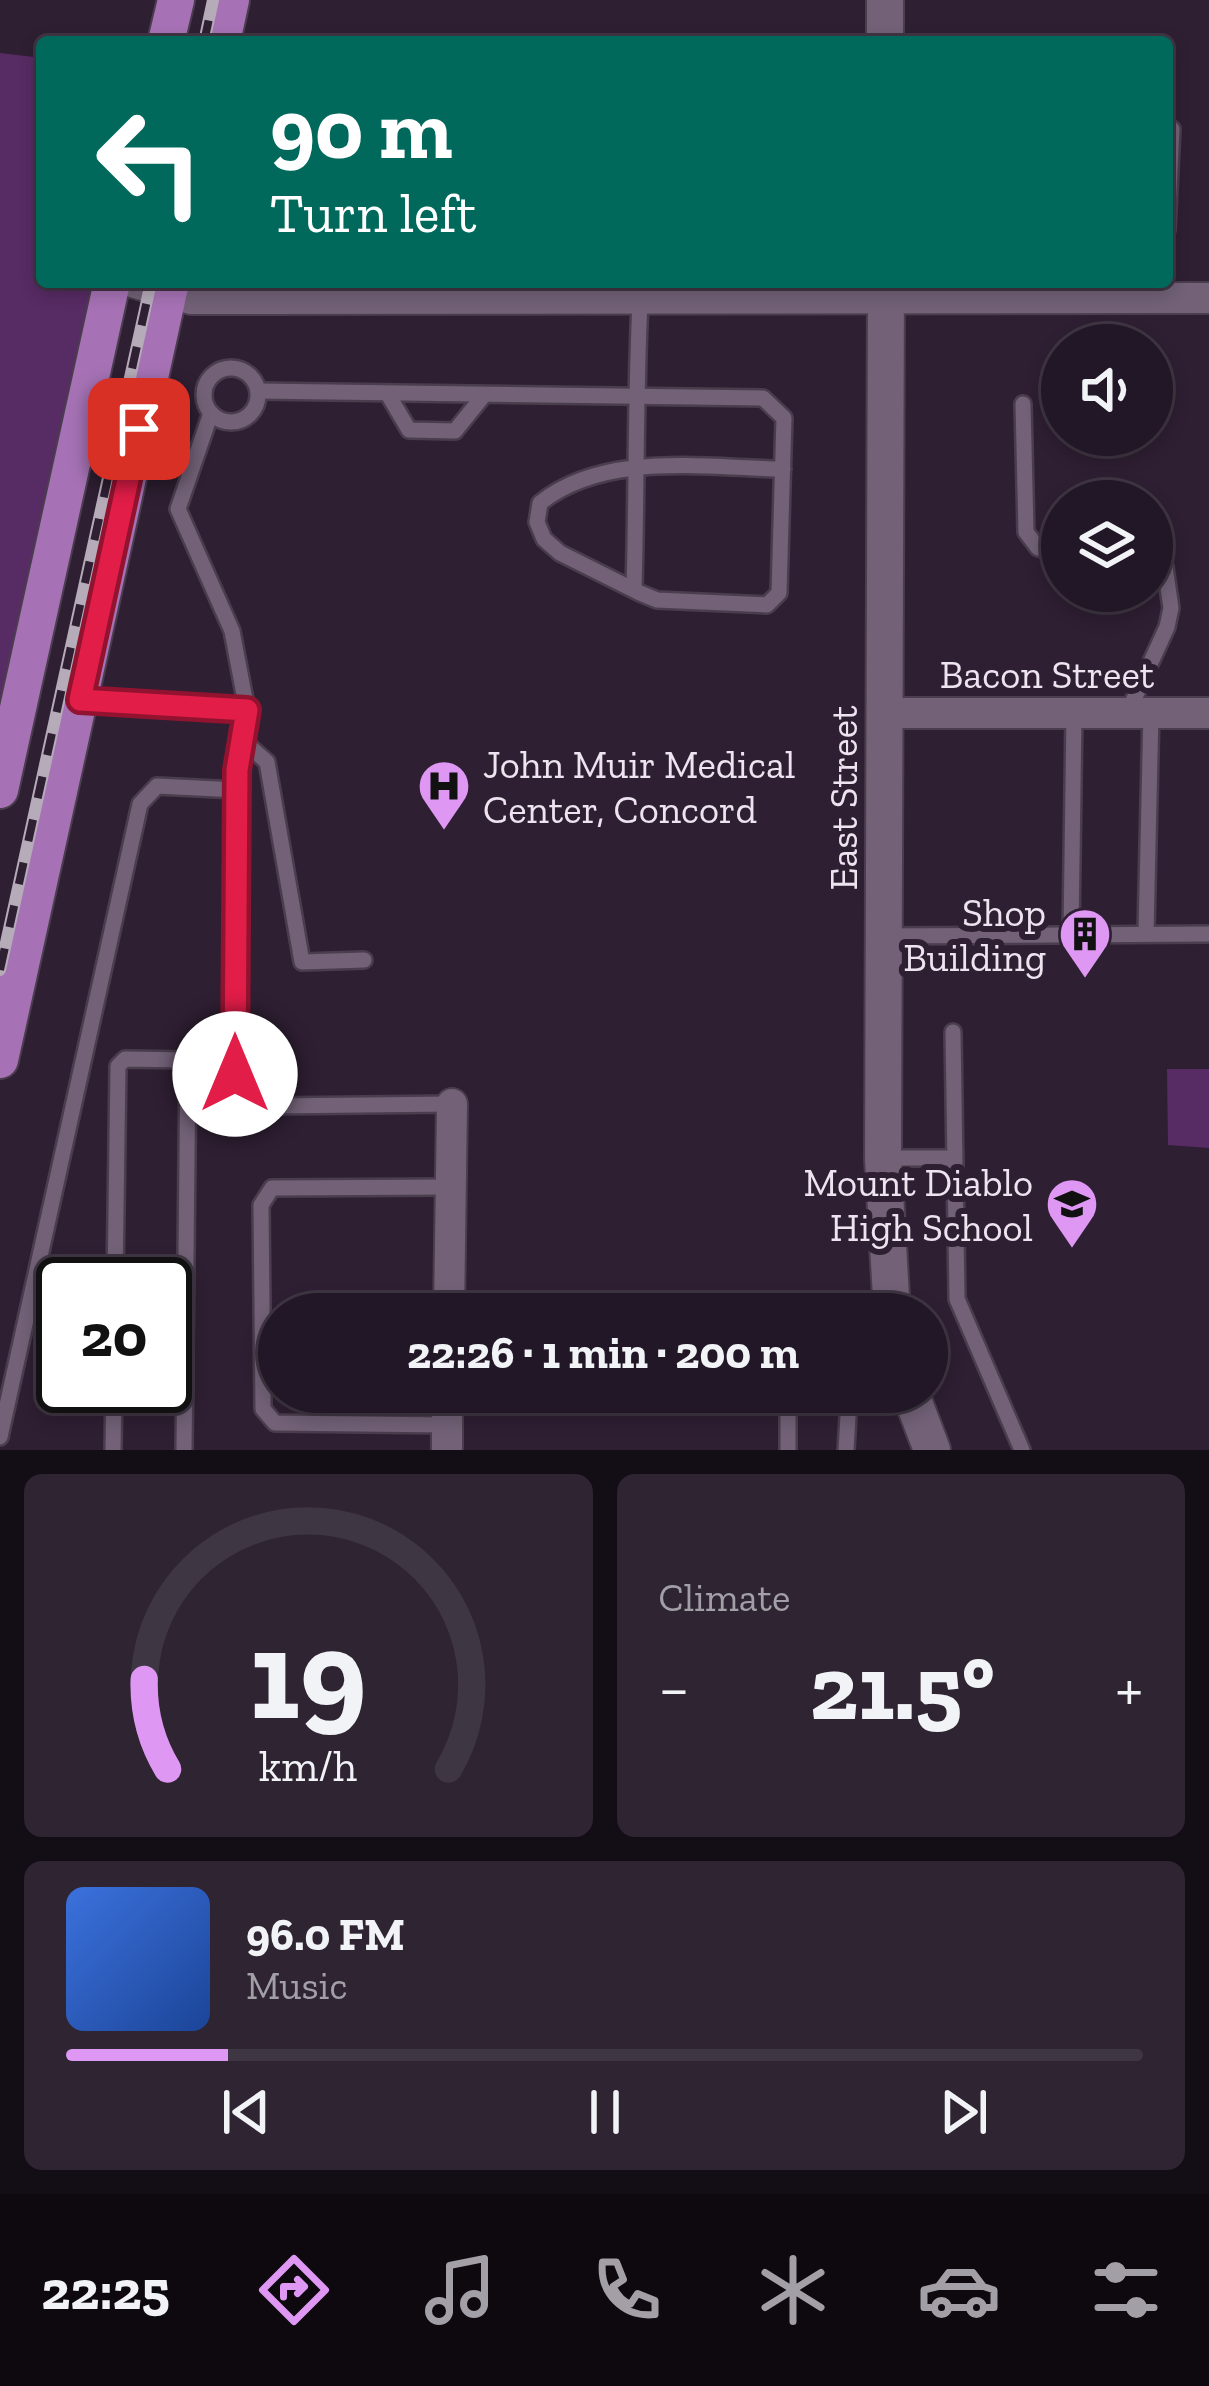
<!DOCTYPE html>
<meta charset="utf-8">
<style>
:root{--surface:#221726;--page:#2e2432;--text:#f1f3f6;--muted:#a29fa7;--line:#3f3643;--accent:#de98f3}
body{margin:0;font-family:"Zilla Slab",serif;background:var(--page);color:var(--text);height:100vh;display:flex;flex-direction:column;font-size:45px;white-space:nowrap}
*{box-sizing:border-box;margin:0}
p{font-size:39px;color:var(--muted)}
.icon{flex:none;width:66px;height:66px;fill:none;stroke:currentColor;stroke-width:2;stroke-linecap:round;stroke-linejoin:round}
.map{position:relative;height:1450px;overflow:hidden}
.side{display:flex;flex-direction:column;gap:24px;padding:24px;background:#130d15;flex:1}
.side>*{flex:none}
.guide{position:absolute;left:36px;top:36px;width:1137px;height:252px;border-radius:12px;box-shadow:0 6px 18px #0003,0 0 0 3px var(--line);background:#00695c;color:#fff;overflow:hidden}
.tools{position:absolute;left:1041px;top:324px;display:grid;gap:24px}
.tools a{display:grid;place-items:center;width:132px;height:132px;border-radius:50%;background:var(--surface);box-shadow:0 6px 18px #0003,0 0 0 3px var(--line);font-size:60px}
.speed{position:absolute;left:36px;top:1257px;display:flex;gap:24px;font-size:60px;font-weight:700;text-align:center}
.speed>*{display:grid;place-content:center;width:156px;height:156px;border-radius:50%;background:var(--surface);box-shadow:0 6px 18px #0003,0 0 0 3px var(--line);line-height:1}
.speed .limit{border:6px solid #111;border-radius:18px;background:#fff;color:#111}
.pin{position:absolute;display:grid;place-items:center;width:102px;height:102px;color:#fff;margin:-51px;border-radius:24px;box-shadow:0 6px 18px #0006}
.me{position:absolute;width:132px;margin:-66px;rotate:0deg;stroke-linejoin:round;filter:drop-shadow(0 0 9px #0008)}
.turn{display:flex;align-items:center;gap:42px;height:252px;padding:0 36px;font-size:54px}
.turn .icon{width:156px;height:156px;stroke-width:2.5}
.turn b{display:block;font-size:84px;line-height:102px}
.big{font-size:90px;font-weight:700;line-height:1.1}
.side .card{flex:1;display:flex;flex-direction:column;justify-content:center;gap:18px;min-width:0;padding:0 42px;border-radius:18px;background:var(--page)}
.side .dial{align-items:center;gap:0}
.dial svg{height:312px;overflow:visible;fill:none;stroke:var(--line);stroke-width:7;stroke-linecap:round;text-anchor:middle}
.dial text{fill:var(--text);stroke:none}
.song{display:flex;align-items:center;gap:36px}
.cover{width:144px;height:144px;border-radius:18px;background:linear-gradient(135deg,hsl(220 70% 55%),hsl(220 70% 35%))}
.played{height:12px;border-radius:6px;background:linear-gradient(90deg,var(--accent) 15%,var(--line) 15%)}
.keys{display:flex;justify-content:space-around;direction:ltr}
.heat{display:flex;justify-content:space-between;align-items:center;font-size:66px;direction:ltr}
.side .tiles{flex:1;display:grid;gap:24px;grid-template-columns:1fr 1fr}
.card:last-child{grid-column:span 2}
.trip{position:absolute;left:258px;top:1293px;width:690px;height:120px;border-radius:60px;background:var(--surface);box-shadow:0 6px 18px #0003,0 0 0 3px var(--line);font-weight:700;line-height:120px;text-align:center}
.tabs{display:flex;height:192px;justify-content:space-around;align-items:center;background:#0e090f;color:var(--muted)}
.tabs .icon{width:84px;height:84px}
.tabs .on{color:var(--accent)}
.tabs b{font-size:54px;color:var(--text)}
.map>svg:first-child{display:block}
</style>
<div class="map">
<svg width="1209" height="1450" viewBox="0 0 1209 1450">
<rect width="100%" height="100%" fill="#2e1f32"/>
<g fill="#572b64">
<path d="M0,53L42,58V282H112L0,790Z"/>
<path d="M1167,1069H1209V1148L1168,1145Z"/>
</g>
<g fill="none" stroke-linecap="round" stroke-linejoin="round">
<g stroke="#4a3d4d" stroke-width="20">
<g id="service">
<path d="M1167,230L1172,129"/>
<circle cx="231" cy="395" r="27"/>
<path d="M258,391L763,398L784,418L779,593L767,605L657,600L640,593L560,553L544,539L537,522L540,503C605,451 705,468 783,469"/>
<path d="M389,396L409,430L455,431L484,395"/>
<path d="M1023,404L1026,532L1038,548L1062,553"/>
<path d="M211,413L178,509L232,631L247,710L237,770L235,1074L250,1098L273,1106L452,1104"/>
<path d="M634,589C637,486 635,385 641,282"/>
<path d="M82,700L247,710"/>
<path d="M1128,712L1167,627L1171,608L1165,567L1152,557"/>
<path d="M242,740L267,762L302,962L364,960"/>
<path d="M1071,933L1074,712"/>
<path d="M1146,933L1151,712"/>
<path d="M884,936L1209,934"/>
<path d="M953,1032L957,1299L1022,1450"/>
<path d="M884,1158H953"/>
<path d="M115,1284L118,1066L125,1059L188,1060L184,1450"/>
<path d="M447,1425L275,1423L263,1409L261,1205L272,1188L450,1187"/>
<path d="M0,1437L140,804L157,786L237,790"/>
<path d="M113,1450L114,1386"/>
<path d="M788,1450V1404L802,1396L849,1399"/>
<path d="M846,1450L849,1399L861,1392"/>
</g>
</g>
<g stroke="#4a3d4d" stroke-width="34">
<g id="minor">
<path d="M132,282L191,299L1209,298"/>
<path d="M885,713H1209"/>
<path d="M449,1314L452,1104"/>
<path d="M447,1450V1392"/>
</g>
</g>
<g stroke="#4a3d4d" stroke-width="40">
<g id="tertiary">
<path d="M885,0V42"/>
<path d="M886,282L883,1158L892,1314"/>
<path d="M910,1392L932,1450"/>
</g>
</g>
<g stroke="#4a3d4d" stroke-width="40">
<g id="primary">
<path d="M166,42L176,0"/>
<path d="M222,42L231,0"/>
<path d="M0,790L112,282"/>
<path d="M0,1060L171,282"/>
</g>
</g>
<use href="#service" stroke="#726177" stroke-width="15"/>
<use href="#minor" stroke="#726177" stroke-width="30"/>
<use href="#tertiary" stroke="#726177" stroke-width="36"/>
<use href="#primary" stroke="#a672b5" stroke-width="36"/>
<g stroke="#b6abb9" stroke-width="12">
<g id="rail">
<path d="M204,42L213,0"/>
<path d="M0,970L151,282"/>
</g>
</g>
<use href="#rail" stroke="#2e1f32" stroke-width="8" stroke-dasharray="22" stroke-linecap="butt"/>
</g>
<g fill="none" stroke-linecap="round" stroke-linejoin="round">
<g stroke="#92132f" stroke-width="30">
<path id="route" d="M139,429L80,700L247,710L237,770L235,1074"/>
</g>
<use href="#route" stroke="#e11d48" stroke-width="21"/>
</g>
<defs>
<g id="hospital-pin" transform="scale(2.7)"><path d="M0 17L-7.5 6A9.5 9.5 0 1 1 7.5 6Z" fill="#de98f3" stroke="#2e1f32"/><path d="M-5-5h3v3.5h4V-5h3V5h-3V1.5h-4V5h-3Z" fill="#111"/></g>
<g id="building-pin" transform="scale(2.7)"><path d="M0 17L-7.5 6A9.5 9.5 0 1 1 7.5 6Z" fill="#de98f3" stroke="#2e1f32"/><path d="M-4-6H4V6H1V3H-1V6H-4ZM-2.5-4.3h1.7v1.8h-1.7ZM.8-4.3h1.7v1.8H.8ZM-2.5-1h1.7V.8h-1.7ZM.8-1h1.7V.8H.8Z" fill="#111"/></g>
<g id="school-pin" transform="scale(2.7)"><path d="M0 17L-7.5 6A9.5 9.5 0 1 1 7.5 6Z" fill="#de98f3" stroke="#2e1f32"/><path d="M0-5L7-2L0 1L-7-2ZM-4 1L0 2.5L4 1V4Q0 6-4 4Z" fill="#111"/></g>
</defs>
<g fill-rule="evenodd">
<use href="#hospital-pin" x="444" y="786"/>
<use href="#building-pin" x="1085" y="934"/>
<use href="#school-pin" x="1072" y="1204"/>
</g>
<g text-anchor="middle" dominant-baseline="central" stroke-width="12" stroke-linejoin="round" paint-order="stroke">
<g font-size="39" fill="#ede4f0" stroke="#2e1f32">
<text x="1047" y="674">Bacon Street</text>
<text transform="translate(843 798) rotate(-90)">East Street</text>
</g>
<g font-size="39" fill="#ede4f0" stroke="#2e1f32" text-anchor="end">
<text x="483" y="764" text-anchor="start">John Muir Medical<tspan x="483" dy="45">Center, Concord</tspan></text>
<text x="1046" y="912">Shop<tspan x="1046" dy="45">Building</tspan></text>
<text x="1033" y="1182">Mount Diablo<tspan x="1033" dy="45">High School</tspan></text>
</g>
</g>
</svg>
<div class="tools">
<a><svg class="icon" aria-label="sound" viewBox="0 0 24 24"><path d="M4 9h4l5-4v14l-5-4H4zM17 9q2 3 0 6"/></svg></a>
<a><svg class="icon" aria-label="layers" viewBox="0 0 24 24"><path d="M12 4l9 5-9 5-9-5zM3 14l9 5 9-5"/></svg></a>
</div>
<div class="speed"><div class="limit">20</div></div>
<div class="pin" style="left:139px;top:429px;background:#d93025"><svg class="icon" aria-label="arrive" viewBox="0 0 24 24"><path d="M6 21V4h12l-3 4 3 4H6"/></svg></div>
<svg class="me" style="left:235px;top:1074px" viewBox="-20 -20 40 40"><circle r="19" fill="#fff"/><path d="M0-13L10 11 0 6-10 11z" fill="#e11d48"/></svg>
<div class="trip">22:26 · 1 min · 200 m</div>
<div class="guide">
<div class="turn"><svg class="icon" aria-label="left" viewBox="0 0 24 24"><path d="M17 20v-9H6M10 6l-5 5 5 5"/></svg><div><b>90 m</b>Turn left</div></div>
</div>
</div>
<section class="side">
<div class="tiles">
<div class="card dial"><svg viewBox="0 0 100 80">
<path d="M14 69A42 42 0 1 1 86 69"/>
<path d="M14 69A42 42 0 0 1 8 46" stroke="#de98f3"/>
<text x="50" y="56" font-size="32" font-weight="700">19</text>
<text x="50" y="72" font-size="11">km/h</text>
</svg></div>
<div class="card"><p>Climate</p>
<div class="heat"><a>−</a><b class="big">21.5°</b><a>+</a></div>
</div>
<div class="card">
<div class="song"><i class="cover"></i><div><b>96.0 FM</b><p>Music</p></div></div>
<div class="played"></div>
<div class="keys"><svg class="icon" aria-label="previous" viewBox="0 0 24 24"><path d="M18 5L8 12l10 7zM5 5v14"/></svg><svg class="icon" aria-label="pause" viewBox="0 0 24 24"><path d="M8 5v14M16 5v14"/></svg><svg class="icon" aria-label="next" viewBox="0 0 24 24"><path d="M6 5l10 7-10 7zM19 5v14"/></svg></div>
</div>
</div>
</section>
<nav class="tabs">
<b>22:25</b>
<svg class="icon on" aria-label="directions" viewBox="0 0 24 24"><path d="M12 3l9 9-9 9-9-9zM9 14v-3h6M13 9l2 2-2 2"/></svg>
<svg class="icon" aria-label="music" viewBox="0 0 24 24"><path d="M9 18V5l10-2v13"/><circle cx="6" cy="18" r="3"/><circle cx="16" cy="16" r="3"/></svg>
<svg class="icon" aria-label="phone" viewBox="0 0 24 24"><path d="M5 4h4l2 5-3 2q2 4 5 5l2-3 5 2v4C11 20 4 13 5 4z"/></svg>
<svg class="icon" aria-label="climate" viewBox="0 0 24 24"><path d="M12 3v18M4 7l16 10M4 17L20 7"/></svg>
<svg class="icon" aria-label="car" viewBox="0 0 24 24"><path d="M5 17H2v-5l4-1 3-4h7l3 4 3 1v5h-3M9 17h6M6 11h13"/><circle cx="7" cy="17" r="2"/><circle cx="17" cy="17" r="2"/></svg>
<svg class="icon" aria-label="filters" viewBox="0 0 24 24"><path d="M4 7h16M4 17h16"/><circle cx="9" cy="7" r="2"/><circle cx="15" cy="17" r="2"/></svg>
</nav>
